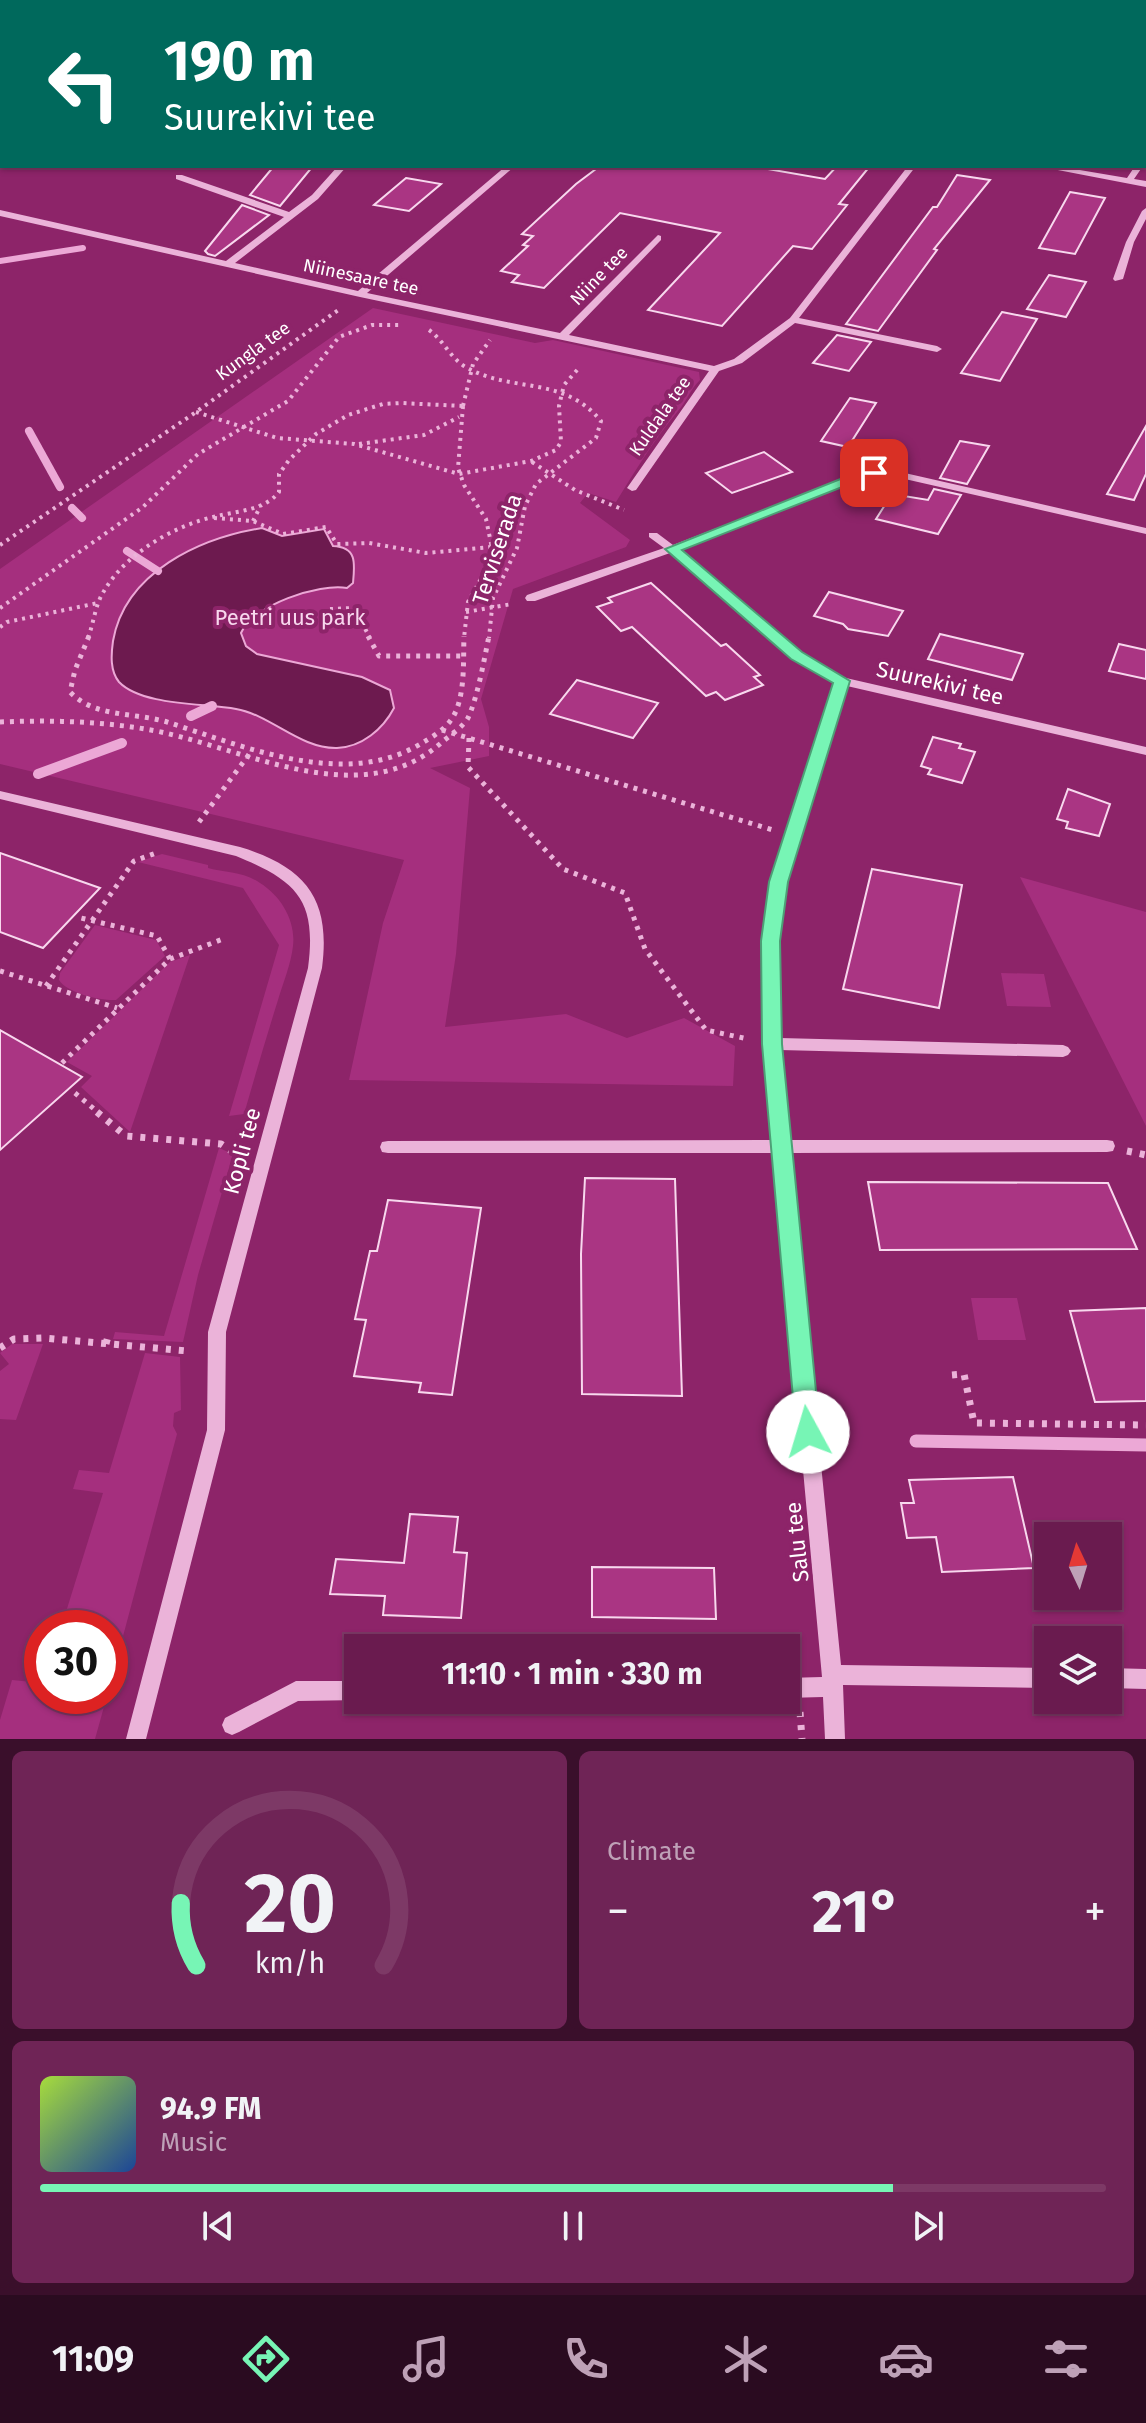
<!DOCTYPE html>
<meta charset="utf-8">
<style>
:root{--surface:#6a1b4f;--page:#6f2456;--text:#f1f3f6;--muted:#bea1b7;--line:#7d3966;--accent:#77f5b5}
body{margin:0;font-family:"Fira Sans",sans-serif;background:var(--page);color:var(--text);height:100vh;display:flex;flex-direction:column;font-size:30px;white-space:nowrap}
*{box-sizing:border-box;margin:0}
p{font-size:26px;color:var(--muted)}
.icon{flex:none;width:44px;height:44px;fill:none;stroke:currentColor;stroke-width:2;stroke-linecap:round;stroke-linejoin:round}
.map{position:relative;height:1739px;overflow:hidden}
.panel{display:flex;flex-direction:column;gap:12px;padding:12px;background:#3a0f2b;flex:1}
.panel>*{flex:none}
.guide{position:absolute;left:0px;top:0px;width:1146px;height:168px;box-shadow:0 2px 6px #0004,0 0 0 2px var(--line);background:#00695c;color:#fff;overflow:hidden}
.needle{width:52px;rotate:356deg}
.controls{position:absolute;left:1034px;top:1522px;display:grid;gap:16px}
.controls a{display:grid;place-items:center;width:88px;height:88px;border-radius:0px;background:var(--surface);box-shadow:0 2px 6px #0004,0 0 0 2px var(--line);font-size:40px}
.speed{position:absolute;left:24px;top:1610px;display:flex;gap:16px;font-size:40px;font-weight:700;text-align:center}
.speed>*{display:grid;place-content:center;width:104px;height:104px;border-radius:50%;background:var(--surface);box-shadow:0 2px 6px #0004,0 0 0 2px var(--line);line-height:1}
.speed .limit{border:12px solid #d22;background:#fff;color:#111}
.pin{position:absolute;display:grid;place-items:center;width:68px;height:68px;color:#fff;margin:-34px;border-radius:16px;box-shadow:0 4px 12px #0006}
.me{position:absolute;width:88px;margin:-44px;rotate:354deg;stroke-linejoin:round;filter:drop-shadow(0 0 6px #0008)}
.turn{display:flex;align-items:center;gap:28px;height:168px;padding:0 32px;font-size:36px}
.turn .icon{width:104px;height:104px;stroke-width:2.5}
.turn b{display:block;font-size:56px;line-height:68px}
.big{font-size:60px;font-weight:700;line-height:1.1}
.panel .tile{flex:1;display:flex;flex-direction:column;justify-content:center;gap:12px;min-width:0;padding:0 28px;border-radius:12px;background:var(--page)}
.panel .dial{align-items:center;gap:0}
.dial svg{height:208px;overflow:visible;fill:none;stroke:var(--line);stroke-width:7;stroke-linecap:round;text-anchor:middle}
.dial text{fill:var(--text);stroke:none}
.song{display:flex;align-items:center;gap:24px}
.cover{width:96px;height:96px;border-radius:12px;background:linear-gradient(135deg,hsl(80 70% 55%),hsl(220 70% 35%))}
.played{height:8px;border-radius:4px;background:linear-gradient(90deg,var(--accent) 80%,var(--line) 80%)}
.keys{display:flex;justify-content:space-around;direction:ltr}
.heat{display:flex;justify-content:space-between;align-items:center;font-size:44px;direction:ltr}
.panel .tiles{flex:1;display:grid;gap:12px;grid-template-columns:1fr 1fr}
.tile:last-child{grid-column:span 2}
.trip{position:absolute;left:344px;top:1634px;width:456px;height:80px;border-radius:0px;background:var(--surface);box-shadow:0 2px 6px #0004,0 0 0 2px var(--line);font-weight:700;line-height:80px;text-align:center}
.dock{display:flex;height:128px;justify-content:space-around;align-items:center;background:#2a0b20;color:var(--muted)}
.dock .icon{width:56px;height:56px}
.dock .active{color:var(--accent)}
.dock b{font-size:36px;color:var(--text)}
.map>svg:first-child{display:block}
</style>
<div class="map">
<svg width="1146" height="1739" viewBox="0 0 1146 1739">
<rect width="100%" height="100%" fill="#8d2469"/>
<g fill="#a52f7e">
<path d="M373,308L535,343L553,340L699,372L700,380C689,391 687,401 678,411C654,440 635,471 616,502L588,493L580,503L630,540L626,547L513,589L481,699L489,727V756L430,768L470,788L456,954L445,1027L566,1014L627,1038L684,1018L735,1046L733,1086L349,1080L383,923L404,860L0,764V569Z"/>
<path d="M162,854L208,865V868C225,873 243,871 260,883C281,896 296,921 293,946C291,964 283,983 278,1000C266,1038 255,1076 244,1114L229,1116L279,945L243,888L138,862Z"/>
<path d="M1020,877L1146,912V1126Z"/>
<path d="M95,925L156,940L165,956L116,1000C101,1001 67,993 59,980L60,973Z"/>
<path d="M190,955L130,1132L81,1087L92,1076L67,1062L170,962Z"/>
<path d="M1001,973L1044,974L1051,1007L1007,1006Z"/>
<path d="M219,1148L233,1154L198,1275L183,1342L113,1339L115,1332L164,1336Z"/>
<path d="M971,1298H1017L1026,1340H978Z"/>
<path d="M12,1344H43L16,1420L0,1419V1371L9,1364L0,1353Z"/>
<path d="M145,1353L180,1357L181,1410L174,1413L173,1426L177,1434L110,1685V1628H61L103,1493L73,1489L79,1470L109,1473Z"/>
<path d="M12,1680L42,1683V1696H107L95,1739H0V1720Z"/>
</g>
<path fill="#6d1a4f" stroke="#eca8d6" stroke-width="2" d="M262,528L282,536L324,529L333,546C357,547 355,563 353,583L347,588C319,583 253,605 241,633L246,646L257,654L362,677L390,690L394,708C383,729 362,747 337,748C300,749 271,715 236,709C205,703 142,706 119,682C110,671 111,655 113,641C125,572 200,538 262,528Z"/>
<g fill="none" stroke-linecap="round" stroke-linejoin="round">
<path stroke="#eca8d6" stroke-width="6" d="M0,261L83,248"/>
<g stroke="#eca8d6" stroke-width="8">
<path d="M29,431L60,487"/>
<path d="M72,508L82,518"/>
<path d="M127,551L158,571"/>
</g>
<g stroke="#eca8d6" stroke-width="10">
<path d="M191,716L212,706"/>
<path d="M38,774L122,743"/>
</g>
<path stroke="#eca8d6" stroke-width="13" d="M916,1441L1146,1445"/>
</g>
<g fill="#aa3583" stroke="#f8d8ee" stroke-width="2">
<path d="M274,166H313L280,206L250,195Z"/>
<path d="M600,166H750L825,179L837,166H870L839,204L847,205L812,249L793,246L722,326L648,310L720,233L620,213L544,288L512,282L519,275L501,271L528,246L523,245L533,236L522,234L576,184Z"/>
<path d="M957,175L990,180L934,249L937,250L878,331L846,324L933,207H937Z"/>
<path d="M406,178L441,184L409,211L374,205Z"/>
<path d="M1070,192L1105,198L1075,254L1039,248Z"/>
<path d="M242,205L269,215L215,256L208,254L205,251Z"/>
<path d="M1049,275L1086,282L1066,317L1027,309Z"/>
<path d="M1002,312L1037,319L1000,381L961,373Z"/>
<path d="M837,335L871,342L849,371L813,363Z"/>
<path d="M850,398L876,403L848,447L821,441Z"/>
<path d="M1146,426V474L1134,500L1107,494Z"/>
<path d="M960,441L989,446L967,484L940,478Z"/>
<path d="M764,452L792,472L732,493L706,473Z"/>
<path d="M934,489L961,495L938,534L876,519L892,494L928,500Z"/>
<path d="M651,583L721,646L726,644L760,675L754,677L763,685L725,700L716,692L706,696L632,627L621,631L597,607L612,602L608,598Z"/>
<path d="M829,592L903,611L888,636L848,629L843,624L814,616Z"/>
<path d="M940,634L999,648L1023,654L1012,680L928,659Z"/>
<path d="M1119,644L1146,650V679L1109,671Z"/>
<path d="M577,680L658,703L633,738L550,714Z"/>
<path d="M933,737L961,744L959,748L975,752L962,783L928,774L931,769L921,766Z"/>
<path d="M1068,789L1110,804L1099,836L1066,828L1068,822L1057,819Z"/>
<path d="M0,853L100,888L43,948L0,932Z"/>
<path d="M872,869L962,885L939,1008L843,989Z"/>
<path d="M0,1030L82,1077L0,1150Z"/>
<path d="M585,1178L675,1179L682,1396L582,1394L581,1254Z"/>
<path d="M868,1182L1108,1183L1137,1249L880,1250Z"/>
<path d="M388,1200L481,1208L452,1395L419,1392L421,1383L354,1376L366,1320L355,1319L370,1251H377Z"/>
<path d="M1146,1308V1401L1095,1402L1070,1311Z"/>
<path d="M1013,1477L1034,1568L942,1572L936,1537L907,1538L901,1503H914L909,1480Z"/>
<path d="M410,1514L458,1517L454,1552L467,1553L461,1618L383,1615L385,1596L330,1594L336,1559L404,1563Z"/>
<path d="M592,1567L714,1568L716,1619L592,1617Z"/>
</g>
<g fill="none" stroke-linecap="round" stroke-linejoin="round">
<path stroke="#ebb3d9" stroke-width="3" stroke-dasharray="2 3" stroke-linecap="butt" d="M1144,100L1146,97"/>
<g stroke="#ebb3d9" stroke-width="4" stroke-dasharray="3 5" stroke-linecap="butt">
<path d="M429,330C443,340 450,357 464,366C510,394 562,374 601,421L596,438L536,484L525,506L517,548L493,598L489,638"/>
<path d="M463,406L458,468L464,485L486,519L492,548L487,568L468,602L464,638"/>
<path d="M463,406L473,364L490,340"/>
<path d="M196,412L277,438L354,444L459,474L531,461L556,450L561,442L559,406L564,385L578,369"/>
<path d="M359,444L424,435L459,417"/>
<path d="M532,462L575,490L624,510"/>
<path d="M214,518L253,521L283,534L326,527L337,544L369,543L426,553L491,547"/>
<path d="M253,521L261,505"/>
<path d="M0,545L196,412L341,308"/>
<path d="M0,608L143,507L198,454L288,401L339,337L372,325H400"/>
<path d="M330,609L354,608L370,638"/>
<path d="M466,612L512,604"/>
<path d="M0,627L7,622L98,603"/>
<path d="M88,638C94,622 95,605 104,591C126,553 175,525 217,516C238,511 265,510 279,492V474L289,460L316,434L348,415L383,404L401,403L463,406"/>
</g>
<g stroke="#ebb3d9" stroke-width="5" stroke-dasharray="4 6" stroke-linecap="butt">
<path d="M89,636L75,670L70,692C95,718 134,712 167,722C245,747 346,790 422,743C432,737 444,730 451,720C466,699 463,660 464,636"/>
<path d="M368,636L379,656H462"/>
<path d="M0,722C48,720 98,721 145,729C238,744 357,816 441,743C449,736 463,727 468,718C478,696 484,660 489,636"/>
<path d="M442,730L773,830"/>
<path d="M469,738L468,767L563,869L625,893L645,949L706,1030L748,1039"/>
<path d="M199,822L250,753"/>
<path d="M170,959L223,939"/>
<path d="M0,971L117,1008"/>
<path d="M46,986L134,861L156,853"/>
<path d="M62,1063L170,959L157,936L81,918"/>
<path d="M75,1093L100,1114"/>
</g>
<g stroke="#ebb3d9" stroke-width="7" stroke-dasharray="5 8" stroke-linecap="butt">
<path d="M97,1112L126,1136L221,1144L239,1156"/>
<path d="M1127,1151L1146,1155"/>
<path d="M106,1344L109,1332"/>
<path d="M0,1348L14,1339L44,1338L188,1351"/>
<path d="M952,1375L964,1374L974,1423L1146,1425"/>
<path d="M800,1712L802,1739"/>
</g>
<g fill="#ebb3d9" fill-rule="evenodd">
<path d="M421,0H430L419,2Z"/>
<path d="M707,0H715L705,2Z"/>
<path d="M1036,0H1044L1034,2Z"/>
<path d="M1093,0H1101L1092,2Z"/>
<rect x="0" y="39" width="2" height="4"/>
<path d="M338,166H347L318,199L235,263L358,291L506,166H515L367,293L560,333L658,235L661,236V240L569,335L714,366L734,359L790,318L908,166H916L799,318L937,346L942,349L937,352L795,323L742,363L719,371L636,490L632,491L627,488L709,371L360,297L0,216V210L226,261L284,217L176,179V175H182L289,212L312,195Z"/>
<path d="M1037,166H1056L1127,178L1135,166H1143L1134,179L1146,181V187Z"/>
<path d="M1146,208V219L1134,242L1123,279L1115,281L1113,279L1126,242L1142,211Z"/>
<path d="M896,471L1146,528V534L896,477L864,478L680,550L801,653L846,678L1146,747V755L847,686L786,882L777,962L780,1038L1063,1045L1068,1047L1071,1051L1068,1055L1063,1057L780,1050L789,1140H1107L1113,1141L1115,1146L1113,1151L1107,1152L790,1153L841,1665L1048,1668V1688L843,1685L845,1739H825L823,1697L786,1698V1678L822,1677L774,1153H388L382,1152L380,1147L382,1142L388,1141L772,1140L764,1044L763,962L772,882L835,682L793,659L670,553L535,601H527L525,598L527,595L664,548L649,537V533H657L673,545L859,473Z"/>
<path d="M0,791L240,847C306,867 331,899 322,968L226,1332L225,1430L146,1739H126L207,1430L208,1332L308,968C317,900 297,881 236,856L0,799Z"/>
<path d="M1108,1668L1146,1669V1689L1108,1688Z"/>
<path d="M296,1681H358V1700H361L298,1701L239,1732L232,1735L225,1732L222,1725L225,1718Z"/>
</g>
</g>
<path fill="#77f5b5" stroke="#4d9f76" stroke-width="2" d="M874,469L879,470V476L865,478L682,550L802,652L850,681L788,882L780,941L782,1044L820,1432L817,1440L808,1443L799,1440L796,1432L762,1044L761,941L769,882L833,683L791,659L665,549L858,472Z"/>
<g text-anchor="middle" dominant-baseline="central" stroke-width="8" stroke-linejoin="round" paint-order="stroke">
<g font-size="18" fill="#fff" stroke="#8d2469">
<text transform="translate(599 276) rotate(-46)">Niine tee</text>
<text transform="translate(361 277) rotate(12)">Niinesaare tee</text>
<text transform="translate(253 351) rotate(-36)">Kungla tee</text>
<text transform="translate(660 416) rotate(-55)">Kuldala tee</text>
</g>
<g font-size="22" fill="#fff" stroke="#8d2469">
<text transform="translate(497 549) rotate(-72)">Terviserada</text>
<text transform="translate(940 683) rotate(13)">Suurekivi tee</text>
<text transform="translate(242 1151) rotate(-75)">Kopli tee</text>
<text transform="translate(797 1542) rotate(-96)">Salu tee</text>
</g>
<g font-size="22" fill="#f8d8ee" stroke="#8d2469">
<text x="290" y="617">Peetri uus park</text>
</g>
</g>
</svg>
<div class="controls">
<a><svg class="needle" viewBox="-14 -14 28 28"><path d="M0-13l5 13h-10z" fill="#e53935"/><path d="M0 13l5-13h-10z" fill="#bea1b7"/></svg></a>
<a><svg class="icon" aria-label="layers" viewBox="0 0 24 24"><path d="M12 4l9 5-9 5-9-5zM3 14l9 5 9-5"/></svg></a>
</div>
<div class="speed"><div class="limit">30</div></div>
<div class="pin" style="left:874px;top:473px;background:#d93025"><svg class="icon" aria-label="arrive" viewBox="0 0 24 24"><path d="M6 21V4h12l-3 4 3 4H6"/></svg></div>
<svg class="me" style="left:808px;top:1432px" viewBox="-20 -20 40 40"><circle r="19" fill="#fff"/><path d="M0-13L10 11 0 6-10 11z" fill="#77f5b5"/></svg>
<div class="trip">11:10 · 1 min · 330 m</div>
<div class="guide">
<div class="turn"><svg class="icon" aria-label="left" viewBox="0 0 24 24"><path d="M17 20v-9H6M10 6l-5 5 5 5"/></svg><div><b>190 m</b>Suurekivi tee</div></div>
</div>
</div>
<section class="panel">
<div class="tiles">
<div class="tile dial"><svg viewBox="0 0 100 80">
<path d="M14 69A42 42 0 1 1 86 69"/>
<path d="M14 69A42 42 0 0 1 8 45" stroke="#77f5b5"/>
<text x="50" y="56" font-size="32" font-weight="700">20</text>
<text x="50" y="72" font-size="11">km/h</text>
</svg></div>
<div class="tile"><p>Climate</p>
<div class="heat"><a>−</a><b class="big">21°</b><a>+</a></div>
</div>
<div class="tile">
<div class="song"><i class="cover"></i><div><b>94.9 FM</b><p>Music</p></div></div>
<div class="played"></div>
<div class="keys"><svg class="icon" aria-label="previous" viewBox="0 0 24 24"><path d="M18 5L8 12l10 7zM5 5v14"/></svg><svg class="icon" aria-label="pause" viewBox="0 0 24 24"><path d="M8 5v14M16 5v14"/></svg><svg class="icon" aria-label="next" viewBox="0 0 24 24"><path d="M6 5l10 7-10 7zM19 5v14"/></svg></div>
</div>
</div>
</section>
<nav class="dock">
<b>11:09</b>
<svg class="icon active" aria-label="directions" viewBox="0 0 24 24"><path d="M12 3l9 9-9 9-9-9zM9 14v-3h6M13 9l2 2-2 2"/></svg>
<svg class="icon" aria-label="music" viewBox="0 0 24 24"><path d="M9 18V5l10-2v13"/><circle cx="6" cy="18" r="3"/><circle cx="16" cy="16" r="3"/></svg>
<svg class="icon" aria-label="phone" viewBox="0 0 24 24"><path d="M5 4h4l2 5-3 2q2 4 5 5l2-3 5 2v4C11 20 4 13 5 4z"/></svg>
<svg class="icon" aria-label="climate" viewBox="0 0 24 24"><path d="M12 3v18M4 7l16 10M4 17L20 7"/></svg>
<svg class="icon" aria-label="car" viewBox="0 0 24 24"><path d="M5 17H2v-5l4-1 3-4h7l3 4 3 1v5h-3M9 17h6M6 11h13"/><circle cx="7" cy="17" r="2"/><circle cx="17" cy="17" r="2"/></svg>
<svg class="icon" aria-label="filters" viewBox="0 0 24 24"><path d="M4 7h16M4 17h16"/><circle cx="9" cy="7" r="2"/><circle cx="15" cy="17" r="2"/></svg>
</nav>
